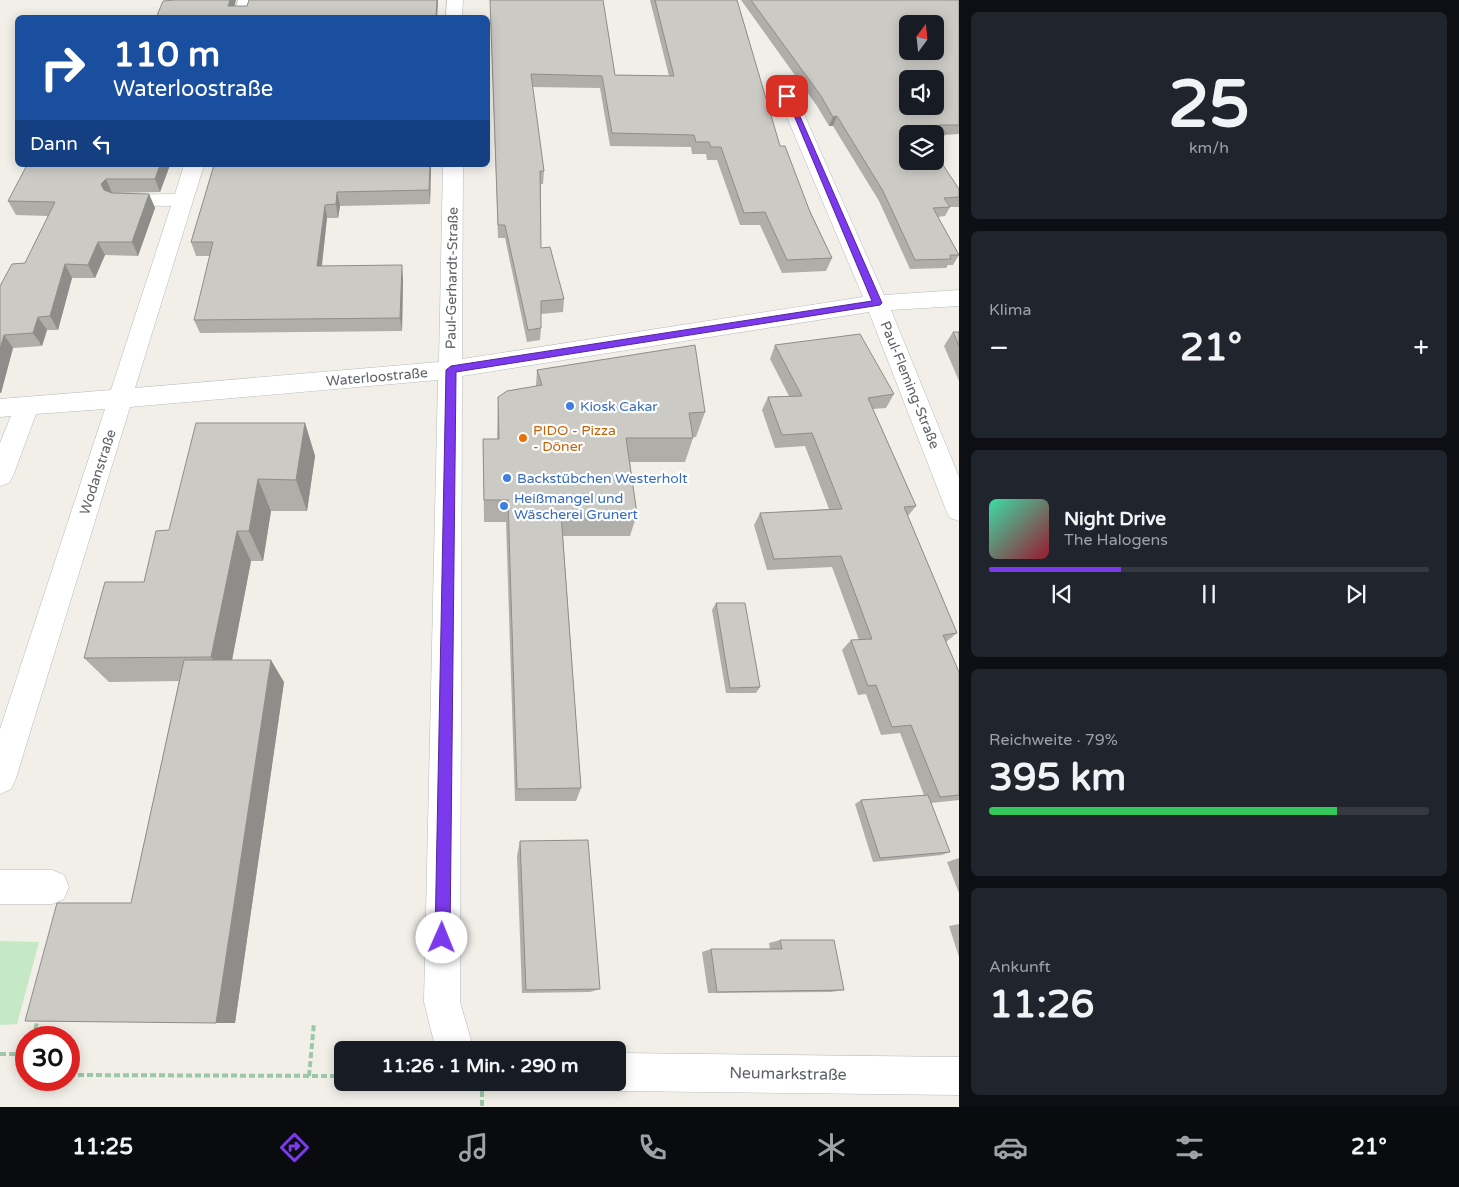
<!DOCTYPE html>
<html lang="de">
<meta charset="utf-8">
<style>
:root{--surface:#171b24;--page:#20242c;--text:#f1f3f6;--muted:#9ea1a6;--line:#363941;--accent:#7c3aed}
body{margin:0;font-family:"Varela Round",sans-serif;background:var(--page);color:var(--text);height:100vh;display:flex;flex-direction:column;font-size:19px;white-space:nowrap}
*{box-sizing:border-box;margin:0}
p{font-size:16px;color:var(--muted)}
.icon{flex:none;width:28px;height:28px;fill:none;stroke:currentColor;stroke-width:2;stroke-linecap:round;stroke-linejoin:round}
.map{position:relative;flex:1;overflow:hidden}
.sheet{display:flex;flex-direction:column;gap:12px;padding:12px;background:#0d0f14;width:500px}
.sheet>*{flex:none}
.top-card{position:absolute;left:15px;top:15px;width:475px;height:152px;border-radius:8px;box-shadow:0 2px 12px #0003;background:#1a4fa0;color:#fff;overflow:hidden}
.needle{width:32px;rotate:15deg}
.fabs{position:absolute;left:899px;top:15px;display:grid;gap:10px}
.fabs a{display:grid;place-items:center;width:45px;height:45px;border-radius:8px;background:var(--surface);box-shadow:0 2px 12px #0003;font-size:25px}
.speed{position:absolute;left:15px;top:1026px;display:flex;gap:10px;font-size:25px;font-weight:700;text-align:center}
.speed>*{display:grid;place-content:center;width:65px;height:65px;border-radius:50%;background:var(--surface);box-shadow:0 2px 12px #0003;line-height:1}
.speed .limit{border:8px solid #d22;background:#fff;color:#111}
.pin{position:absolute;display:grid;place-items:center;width:42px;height:42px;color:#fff;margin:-21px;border-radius:10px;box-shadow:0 2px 8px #0006}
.me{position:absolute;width:55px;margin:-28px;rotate:1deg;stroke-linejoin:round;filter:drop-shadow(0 0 4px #0008)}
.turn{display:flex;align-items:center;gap:18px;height:105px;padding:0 15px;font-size:22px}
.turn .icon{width:65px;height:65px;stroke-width:2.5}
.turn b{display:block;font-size:35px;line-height:42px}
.then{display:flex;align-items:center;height:48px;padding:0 15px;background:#0003;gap:10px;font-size:19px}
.big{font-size:38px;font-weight:700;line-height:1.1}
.sheet .tile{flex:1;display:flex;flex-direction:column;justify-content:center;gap:8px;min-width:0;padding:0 18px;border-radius:8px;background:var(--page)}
.sheet .dial{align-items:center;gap:0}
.dial b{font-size:65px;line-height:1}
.song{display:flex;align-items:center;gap:15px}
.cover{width:60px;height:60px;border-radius:8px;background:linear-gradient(135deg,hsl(160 70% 55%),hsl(350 70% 35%))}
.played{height:5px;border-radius:2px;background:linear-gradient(90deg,var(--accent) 30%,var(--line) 30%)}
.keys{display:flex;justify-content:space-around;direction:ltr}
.heat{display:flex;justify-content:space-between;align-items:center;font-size:28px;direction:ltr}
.charge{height:8px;border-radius:4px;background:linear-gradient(90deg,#34c759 79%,var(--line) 0)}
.trip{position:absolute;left:334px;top:1041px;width:292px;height:50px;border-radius:8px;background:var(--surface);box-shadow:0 2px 12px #0003;font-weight:700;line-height:50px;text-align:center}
.tab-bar{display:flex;height:80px;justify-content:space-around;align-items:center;background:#090b0e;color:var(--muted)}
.tab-bar .icon{width:35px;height:35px}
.tab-bar .on{color:var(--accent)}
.tab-bar b{font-size:22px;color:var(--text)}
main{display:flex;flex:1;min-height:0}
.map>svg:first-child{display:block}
</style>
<main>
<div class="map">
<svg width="959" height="1107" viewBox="0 0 959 1107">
<rect width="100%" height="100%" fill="#f1efe8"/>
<path fill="#c5e8c5" d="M0,941L39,942L17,1024L0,1025Z"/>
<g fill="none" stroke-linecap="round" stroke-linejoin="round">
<g stroke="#b5b8bc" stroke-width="1">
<g id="minor">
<path d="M238,0H254L249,18H233Z"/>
<path d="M447,0H463L462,18H446Z"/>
<path d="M787,91L793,92L796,96L884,295L959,290V306L891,310L959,477V521L950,518L946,510L869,312L462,376L460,1002L474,1050H436L424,1002L438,380L130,407L16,778L11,789L0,794V729L105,409L36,414L13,476L9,483L0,486V443L11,416L0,417V399L111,390L171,206L119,205L112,203L109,199L112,195L175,194L184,165H204L135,388L439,362L443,165H463L462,359L863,297L778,96L781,92Z"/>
<path d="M0,870H52L64,875L69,887L64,899L52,904H0Z"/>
<path d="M618,1053L959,1057V1095L618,1091L604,1086L603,1082H618Z"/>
</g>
</g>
<g stroke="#9cc7a9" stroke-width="4" stroke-dasharray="6 3" stroke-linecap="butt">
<path d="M33,1038L38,1019"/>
<path d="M0,1054H26"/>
<path d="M69,1075L342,1076"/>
<path d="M309,1076L314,1023"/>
<path d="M482,1082V1107"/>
</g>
<use href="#minor" fill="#fff" fill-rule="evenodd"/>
</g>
<g fill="#afaea9">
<path d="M249,0H438L437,18H156L235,6H247Z"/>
<path d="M490,0H603L615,75L669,76L650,0H737L780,146L832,258L826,271L782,273L760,225H740L717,160H707L706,154H692L691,147L610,146L600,88L532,87L544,171L543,184H541V248L564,299L563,312L541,314V328L540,340L527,342L505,238H498Z"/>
<path d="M741,0H959V134L945,135L941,143L935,144V134H908L959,189V207H950L945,216L938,217L959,255L953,265H948L946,268L910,269L879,201L833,126H829L817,106Z"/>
<path d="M170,165L160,192L112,193L149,194L155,208L138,256L105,255L95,278H72L58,330H47L42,346L13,348L1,393H0V286L25,263L48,216L16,215L8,201Z"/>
<path d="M214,165H431L430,204L340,206L338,218H327L322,266L403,279L402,331L200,333L194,320L210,256H196L191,242Z"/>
<path d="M953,332H959V381L944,346Z"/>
<path d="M775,345L894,394L886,408L873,409L916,506L908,516L957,633L946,642L959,672V800L931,803L950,852L942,855L873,862L855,804L861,800L924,795L900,733L881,735L866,694L858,695L842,650L851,640H859L832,567L767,570L754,525L760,513L829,509L805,446L775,448L762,410L768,397L789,396L770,359Z"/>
<path d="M537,370L705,412L696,437H693V438L685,462H630L637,514L630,536H563L581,788L576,801H515L506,522H484L483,439H497L498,397L536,386Z"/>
<path d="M305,423L315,456L307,511H271L263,561H251L232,660L284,682L235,1023L25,1021L131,903L179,681L109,682L84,658L144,582L169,530Z"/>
<path d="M716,603L760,687L756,693H726L712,610Z"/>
<path d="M520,841L600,989L590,992L522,993L517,856Z"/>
<path d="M959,858V893L947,862Z"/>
<path d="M959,924V957L949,926Z"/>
<path d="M780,940L844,990L831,992L708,993L702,952L711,949H770L769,943Z"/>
</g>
<g fill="#8f8d8a">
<path d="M230,0H236L232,18L228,6Z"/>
<path d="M437,0H438L437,18H436Z"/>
<path d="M837,116L833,126H829L833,117Z"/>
<path d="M160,165H170L160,192L155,179Z"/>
<path d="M430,165H431L430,204L429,190Z"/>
<path d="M106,179L112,193L108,198L101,184Z"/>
<path d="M337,192L340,206L338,218L336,204Z"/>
<path d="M149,194L155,208L138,256L132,242Z"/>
<path d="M325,205L327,218L320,280L317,266Z"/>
<path d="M98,242L105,255L95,278L88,265Z"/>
<path d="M65,264L72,278L58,330L50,316Z"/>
<path d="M402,265L403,279L402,331L400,318Z"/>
<path d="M38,317L47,330L42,346L33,333Z"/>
<path d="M4,335L13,348L1,393L0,392V349Z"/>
<path d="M305,423L315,456L307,511L296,480Z"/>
<path d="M258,479L271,511L263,561L249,531Z"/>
<path d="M237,531L251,561L228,681L211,657Z"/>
<path d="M271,660L284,682L235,1023H216Z"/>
</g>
<g fill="#cccac5" stroke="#8f8d8a" fill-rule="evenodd">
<path d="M175,0H230L228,6H247L249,0H437L436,18H365L302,16V18H156L163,1Z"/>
<path d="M490,0H603L615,75L674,76L655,0H737L780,146H785L810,212L832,258L787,260L765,212L744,213L721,147H711L709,142H696L694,135L612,133L602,76L531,74L544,171H540L541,248L550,247L564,299L541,301V328L528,330L505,225H498Z"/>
<path d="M751,0H959V125H939L946,133L935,134H908V161H935V153L959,189V197L944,198L950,207L933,208L959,255H950L951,259L915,260L883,191L837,116L833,117L821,96ZM908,24H935V51H908ZM908,79H935V106H908Z"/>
<path d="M27,165H160L155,179H106L101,184L104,190L112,193L149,194L132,242H98L88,265L65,264L50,316L38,317L33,333L4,335L0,349V286L12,264L25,263L55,202L8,201Z"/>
<path d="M214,165H430L429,190L337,192L336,204L325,205L317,266L402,265L400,318L194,320L213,242H191Z"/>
<path d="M953,332H959V346Z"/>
<path d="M860,334L894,394L868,398L916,506L904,507L957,633L943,635L959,672V795L940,797L911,725L892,727L876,685L868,686L851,640L872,639L841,556L774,559L760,513L842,509L812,433L782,435L768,397L802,396L775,345Z"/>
<path d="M695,345L705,412L689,413L693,438H626L637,514H561L581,788L517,789L508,500H484L483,439H499L498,397L507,391L542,385L537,370Z"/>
<path d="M196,423H305L296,480L258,479L249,531H237L211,657L84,658L105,582H144L156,531L169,530Z"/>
<path d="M716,603H745L760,687L730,688Z"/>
<path d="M184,660H271L216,1023L25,1021L57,903H131Z"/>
<path d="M928,795L950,852L880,858L861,800Z"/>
<path d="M588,840L600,989L526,990L520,841Z"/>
<path d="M780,940H834L844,990L717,992L711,949H782Z"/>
</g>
<path fill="#7c3aed" stroke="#51269a" d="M785,94L791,96L882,303L880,305L456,372L450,938L448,943L442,946L437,943L435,938L446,370L451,366L872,301Z"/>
<g fill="#3f7fe0" stroke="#fff" stroke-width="2">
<circle cx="570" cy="406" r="5"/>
<circle cx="507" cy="478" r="5"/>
<circle cx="504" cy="506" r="5"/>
</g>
<circle fill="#e8710a" stroke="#fff" stroke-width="2" cx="523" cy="438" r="5"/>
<g text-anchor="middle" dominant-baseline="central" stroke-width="4.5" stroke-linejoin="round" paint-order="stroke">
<g font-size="14" fill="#5f6368" stroke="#fff">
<text transform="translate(452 278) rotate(-89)">Paul-Gerhardt-Straße</text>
<text transform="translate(377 377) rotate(-5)">Waterloostraße</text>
<text transform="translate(910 385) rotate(68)">Paul-Fleming-Straße</text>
<text transform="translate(98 472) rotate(-72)">Wodanstraße</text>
</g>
<g font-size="14" fill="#366cbe" stroke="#fff" text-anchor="start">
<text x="580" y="406">Kiosk Cakar</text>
<text x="517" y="478">Backstübchen Westerholt</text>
<text x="514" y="498">Heißmangel und<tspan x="514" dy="16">Wäscherei Grunert</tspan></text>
</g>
<g font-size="14" fill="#c56008" stroke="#fff" text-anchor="start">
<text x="533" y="430">PIDO - Pizza<tspan x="533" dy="16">- Döner</tspan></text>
</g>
<g font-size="16" fill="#5f6368" stroke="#fff">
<text transform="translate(788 1074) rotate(1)">Neumarkstraße</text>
</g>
</g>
</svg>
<div class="fabs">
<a><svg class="needle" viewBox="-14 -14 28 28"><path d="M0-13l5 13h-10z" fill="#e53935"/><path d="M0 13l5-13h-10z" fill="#9ea1a6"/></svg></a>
<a><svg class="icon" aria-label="sound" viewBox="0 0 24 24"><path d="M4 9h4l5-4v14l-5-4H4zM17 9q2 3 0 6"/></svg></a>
<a><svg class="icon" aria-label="layers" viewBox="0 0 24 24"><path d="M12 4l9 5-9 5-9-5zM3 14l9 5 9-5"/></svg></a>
</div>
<div class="speed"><div class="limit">30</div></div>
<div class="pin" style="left:787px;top:96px;background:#d93025"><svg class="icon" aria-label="arrive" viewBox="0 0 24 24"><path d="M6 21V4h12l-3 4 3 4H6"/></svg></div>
<svg class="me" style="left:442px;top:938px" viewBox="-20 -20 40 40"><circle r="19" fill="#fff"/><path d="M0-13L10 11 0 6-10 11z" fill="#7c3aed"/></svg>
<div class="trip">11:26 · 1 Min. · 290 m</div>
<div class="top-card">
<div class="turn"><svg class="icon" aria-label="right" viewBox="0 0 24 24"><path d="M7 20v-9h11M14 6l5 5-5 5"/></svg><div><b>110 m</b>Waterloostraße</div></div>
<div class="then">Dann<svg class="icon" aria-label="left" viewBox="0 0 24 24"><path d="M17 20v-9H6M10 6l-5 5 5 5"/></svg></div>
</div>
</div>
<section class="sheet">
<div class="tile dial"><b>25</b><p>km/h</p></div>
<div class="tile"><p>Klima</p>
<div class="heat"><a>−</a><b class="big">21°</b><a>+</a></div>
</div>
<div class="tile">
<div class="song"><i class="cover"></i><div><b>Night Drive</b><p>The Halogens</p></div></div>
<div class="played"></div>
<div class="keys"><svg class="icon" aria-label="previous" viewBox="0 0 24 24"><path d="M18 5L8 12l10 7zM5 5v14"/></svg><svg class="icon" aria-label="pause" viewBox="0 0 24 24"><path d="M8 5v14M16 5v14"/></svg><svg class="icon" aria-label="next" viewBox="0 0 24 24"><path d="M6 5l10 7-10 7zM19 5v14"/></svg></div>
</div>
<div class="tile"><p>Reichweite · 79%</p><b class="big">395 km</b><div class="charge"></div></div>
<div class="tile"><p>Ankunft</p><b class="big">11:26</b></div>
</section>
</main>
<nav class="tab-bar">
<b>11:25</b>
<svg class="icon on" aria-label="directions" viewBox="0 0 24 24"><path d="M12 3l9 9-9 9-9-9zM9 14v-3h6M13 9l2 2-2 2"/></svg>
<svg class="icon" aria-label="music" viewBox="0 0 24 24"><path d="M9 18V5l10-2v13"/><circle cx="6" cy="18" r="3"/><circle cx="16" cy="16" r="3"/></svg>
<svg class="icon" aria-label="phone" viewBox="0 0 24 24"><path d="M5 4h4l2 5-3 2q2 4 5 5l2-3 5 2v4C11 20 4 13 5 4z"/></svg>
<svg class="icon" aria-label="climate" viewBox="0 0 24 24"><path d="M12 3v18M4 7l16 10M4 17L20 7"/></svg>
<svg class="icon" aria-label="car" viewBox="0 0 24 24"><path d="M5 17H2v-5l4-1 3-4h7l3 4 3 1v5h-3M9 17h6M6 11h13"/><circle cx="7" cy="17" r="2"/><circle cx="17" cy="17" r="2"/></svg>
<svg class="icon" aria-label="filters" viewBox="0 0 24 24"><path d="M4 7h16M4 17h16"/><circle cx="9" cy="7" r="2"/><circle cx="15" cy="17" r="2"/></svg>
<b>21°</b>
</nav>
